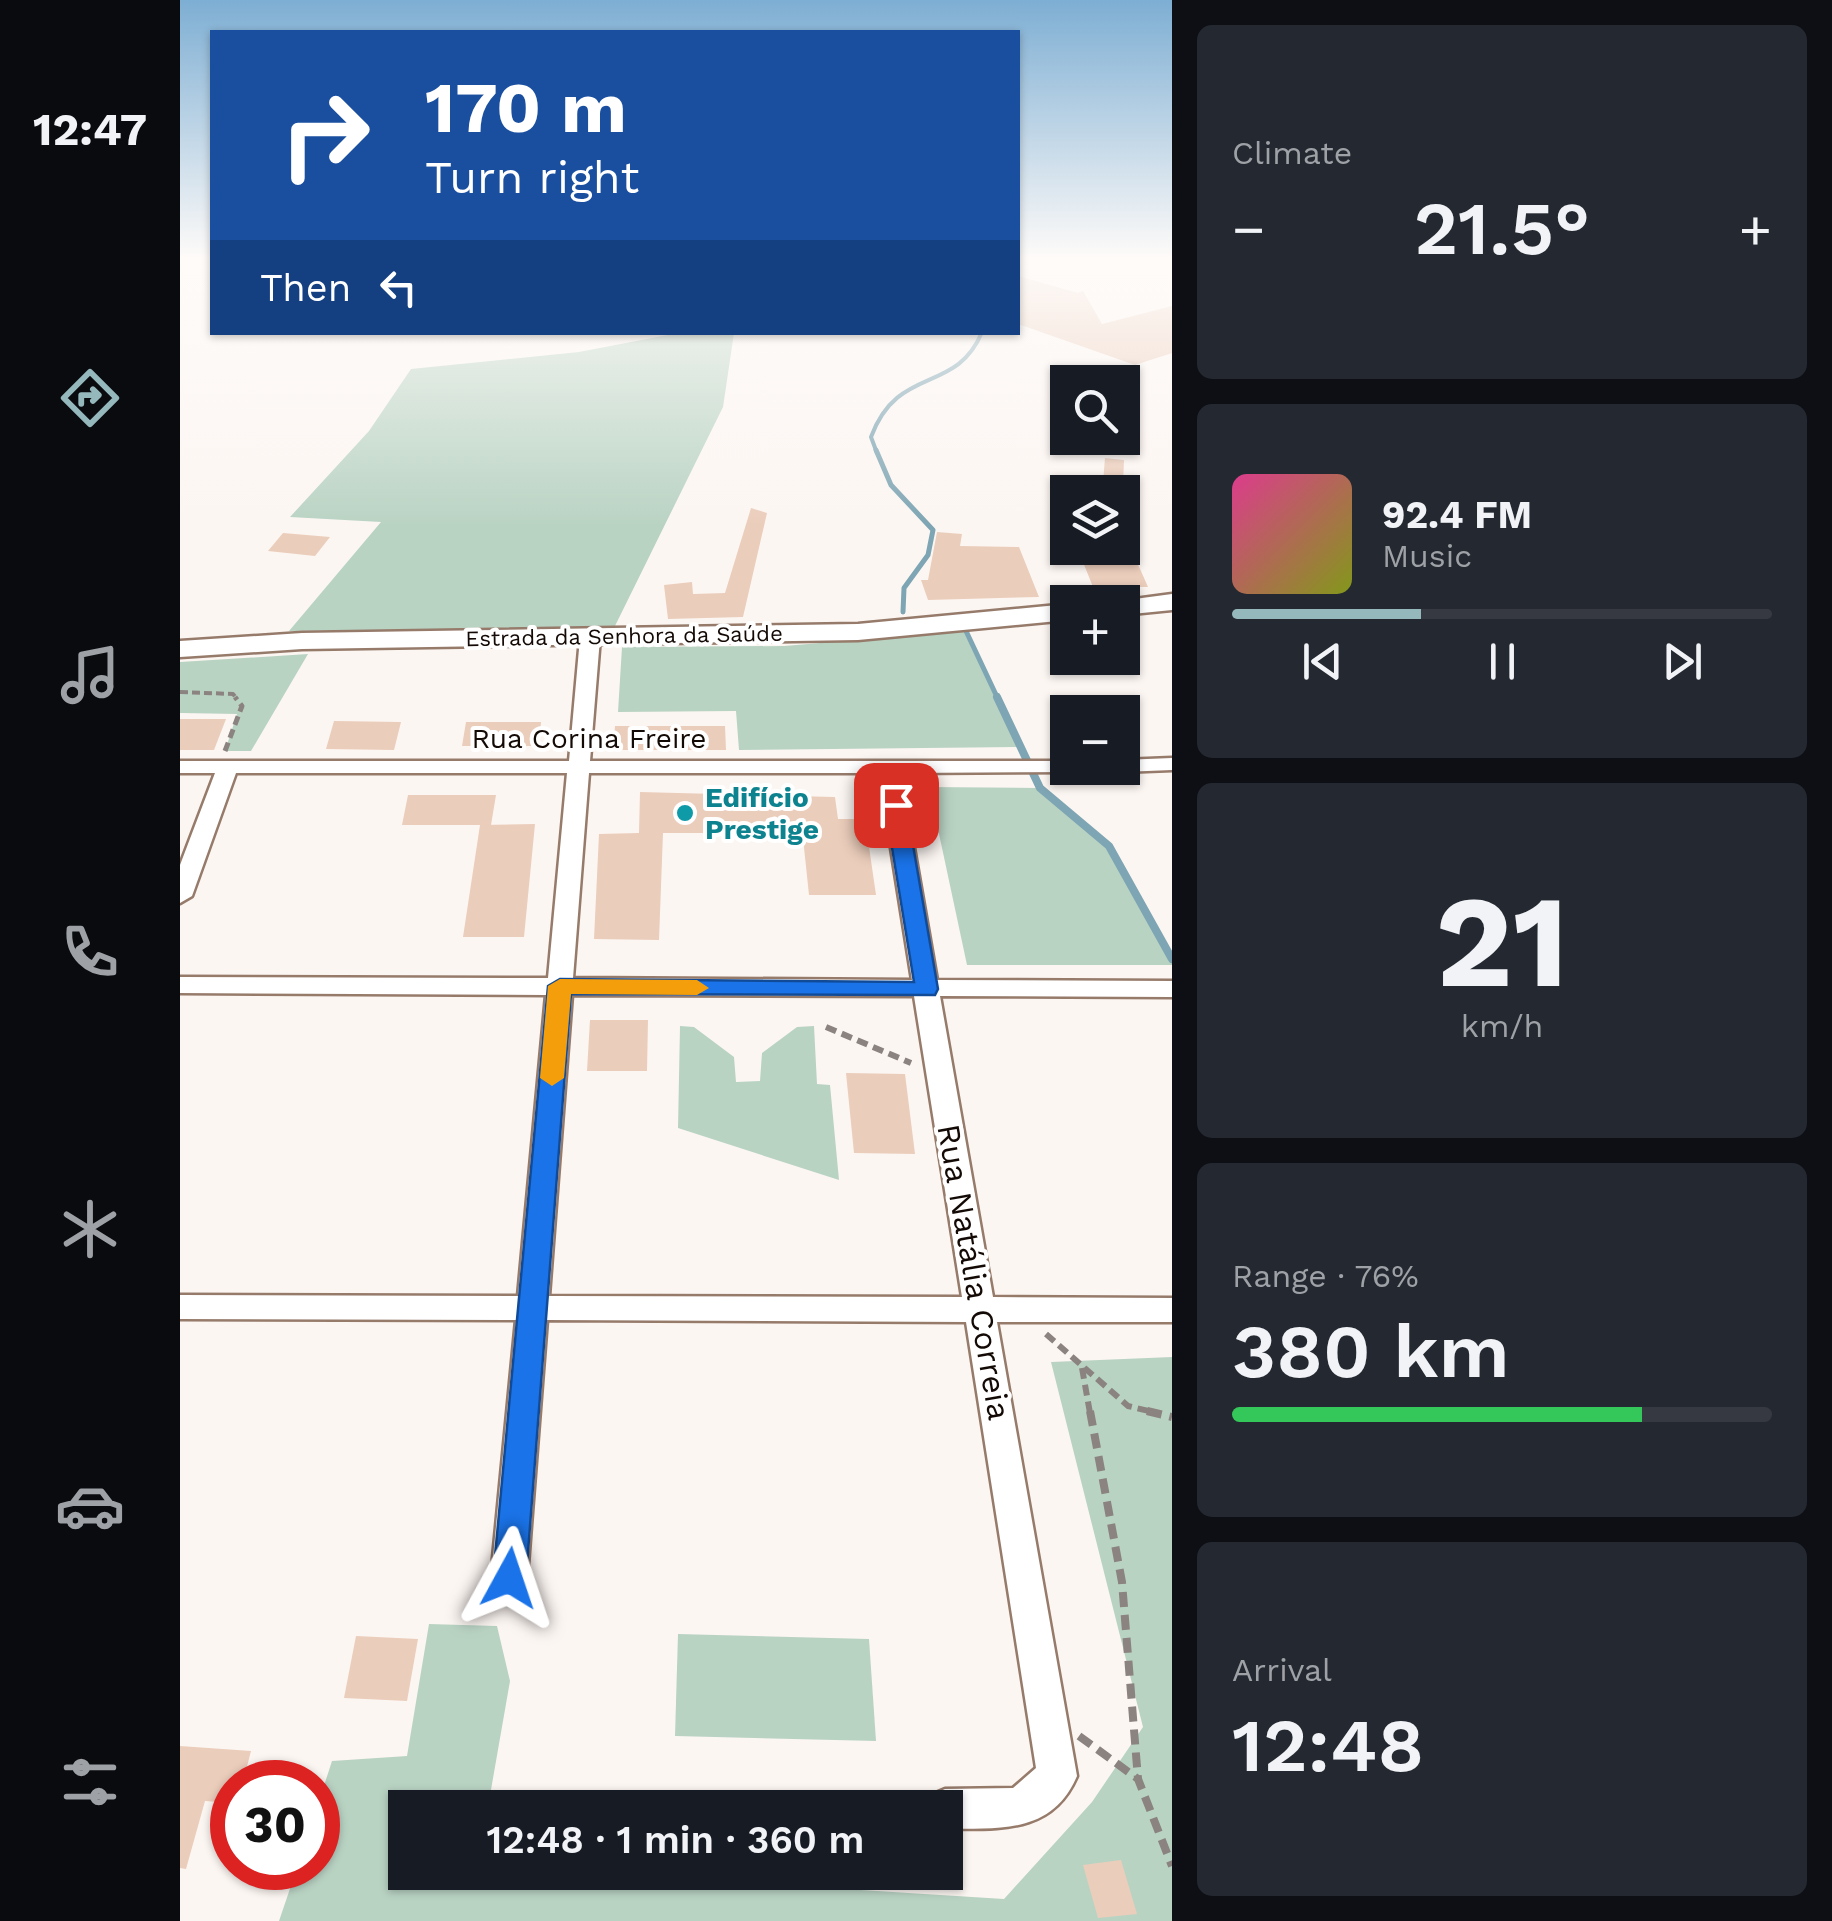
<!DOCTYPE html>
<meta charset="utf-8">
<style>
:root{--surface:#171b24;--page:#242831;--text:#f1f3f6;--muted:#9ea1a6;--line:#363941;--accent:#95b8bd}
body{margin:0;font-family:"Work Sans",sans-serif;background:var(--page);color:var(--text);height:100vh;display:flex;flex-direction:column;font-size:38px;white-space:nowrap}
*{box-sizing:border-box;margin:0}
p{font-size:32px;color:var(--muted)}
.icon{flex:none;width:55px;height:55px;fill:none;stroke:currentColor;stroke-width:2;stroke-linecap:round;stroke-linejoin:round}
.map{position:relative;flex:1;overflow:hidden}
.side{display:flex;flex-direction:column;gap:25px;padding:25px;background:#0d0f14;width:660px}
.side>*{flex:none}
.hud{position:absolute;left:30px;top:30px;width:810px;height:305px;border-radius:0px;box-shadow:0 2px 8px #0004;background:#1a4fa0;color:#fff;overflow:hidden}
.controls{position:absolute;left:870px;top:365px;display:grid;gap:20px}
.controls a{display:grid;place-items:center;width:90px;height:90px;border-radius:0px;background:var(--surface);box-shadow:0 2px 8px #0004;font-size:50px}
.speed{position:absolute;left:30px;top:1760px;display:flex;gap:20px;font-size:50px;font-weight:700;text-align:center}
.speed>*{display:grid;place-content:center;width:130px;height:130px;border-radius:50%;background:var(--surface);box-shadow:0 2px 8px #0004;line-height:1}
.speed .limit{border:15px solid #d22;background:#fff;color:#111}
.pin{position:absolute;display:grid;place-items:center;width:85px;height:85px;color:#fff;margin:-42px;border-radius:20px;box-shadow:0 5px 15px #0006}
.me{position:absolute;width:110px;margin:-55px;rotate:5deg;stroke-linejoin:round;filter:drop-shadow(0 0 8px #0008)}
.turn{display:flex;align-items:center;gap:35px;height:210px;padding:0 50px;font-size:45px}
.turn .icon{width:130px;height:130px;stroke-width:2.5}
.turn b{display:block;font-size:70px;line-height:85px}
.then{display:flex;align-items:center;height:95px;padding:0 50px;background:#0003;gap:20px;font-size:38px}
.big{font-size:75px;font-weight:600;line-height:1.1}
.side .card{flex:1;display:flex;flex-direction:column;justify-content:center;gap:15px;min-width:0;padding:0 35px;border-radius:15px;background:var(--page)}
.side .dial{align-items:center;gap:0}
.dial b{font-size:130px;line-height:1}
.song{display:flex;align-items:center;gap:30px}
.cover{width:120px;height:120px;border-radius:15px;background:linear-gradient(135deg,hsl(330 70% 55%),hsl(70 70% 35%))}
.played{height:10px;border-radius:5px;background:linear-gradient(90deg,var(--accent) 35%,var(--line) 35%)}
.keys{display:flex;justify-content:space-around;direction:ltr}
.heat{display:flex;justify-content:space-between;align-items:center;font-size:55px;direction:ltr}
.charge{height:15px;border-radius:8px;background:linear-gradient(90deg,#34c759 76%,var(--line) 0)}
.trip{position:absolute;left:208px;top:1790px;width:575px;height:100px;border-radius:0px;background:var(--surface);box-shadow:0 2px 8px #0004;font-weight:600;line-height:100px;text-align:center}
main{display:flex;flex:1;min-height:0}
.tab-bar{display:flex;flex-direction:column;width:180px;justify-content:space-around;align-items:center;background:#090b0e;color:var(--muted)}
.tab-bar .icon{width:70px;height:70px}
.tab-bar .active{color:var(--accent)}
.tab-bar b{font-size:45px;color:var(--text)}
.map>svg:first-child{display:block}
</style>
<main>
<nav class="tab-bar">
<b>12:47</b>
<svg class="icon active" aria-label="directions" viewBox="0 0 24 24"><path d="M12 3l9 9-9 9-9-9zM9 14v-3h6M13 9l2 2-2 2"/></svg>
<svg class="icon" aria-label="music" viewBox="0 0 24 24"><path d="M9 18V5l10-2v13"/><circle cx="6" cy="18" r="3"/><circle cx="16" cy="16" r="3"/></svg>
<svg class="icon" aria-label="phone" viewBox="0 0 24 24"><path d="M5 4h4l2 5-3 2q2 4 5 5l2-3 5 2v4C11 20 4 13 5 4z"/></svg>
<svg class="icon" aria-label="climate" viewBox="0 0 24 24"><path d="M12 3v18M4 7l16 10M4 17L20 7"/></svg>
<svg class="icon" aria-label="car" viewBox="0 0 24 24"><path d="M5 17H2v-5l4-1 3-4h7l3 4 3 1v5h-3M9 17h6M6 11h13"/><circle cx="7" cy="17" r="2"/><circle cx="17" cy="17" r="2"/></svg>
<svg class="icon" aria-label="filters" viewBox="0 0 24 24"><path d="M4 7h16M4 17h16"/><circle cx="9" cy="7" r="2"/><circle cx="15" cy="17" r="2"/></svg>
</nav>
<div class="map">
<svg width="992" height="1921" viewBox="0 0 992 1921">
<rect width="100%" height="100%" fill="#fcf6f2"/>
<g fill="#b9d3c3">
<path d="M498,333H554L543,407L434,628L109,631L201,522L110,517L189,431L231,369L399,352Z"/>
<path d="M786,631L840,747L559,750L556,711L438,712L442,647L604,646Z"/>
<path d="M128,654L71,751H45L57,714L0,713V662Z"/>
<path d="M749,787L860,788L929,846L992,959V965H787Z"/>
<path d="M500,1026L514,1027L554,1057L556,1082L580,1081L582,1053L617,1027L634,1026L637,1084L650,1085L659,1180L498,1128Z"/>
<path d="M992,1357V1921H99L117,1868H138V1804L152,1761L227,1756L249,1624L317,1626L330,1681L308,1807L225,1808V1872L413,1873L824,1899L912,1802L963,1727L871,1362Z"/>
<path d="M498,1634L689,1639L696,1741L495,1736Z"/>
</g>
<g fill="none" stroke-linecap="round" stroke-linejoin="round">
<path stroke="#7ea5b3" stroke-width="4" d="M697,453L691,437C718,364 776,395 802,332"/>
<g stroke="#7ea5b3" stroke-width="5">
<path d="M696,450L711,485L753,530L748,555L724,588L723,612"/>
<path d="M786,631L818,699"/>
</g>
<path stroke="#7ea5b3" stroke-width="8" d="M817,697L860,788L929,846L992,959"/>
</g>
<g fill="#ebcdbb">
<path d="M838,276L898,293L903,291L922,324L992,306V353L955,365L838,324Z"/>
<path d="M925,458L944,460L943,485L923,483Z"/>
<path d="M571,508L587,513L563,617L488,619L484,585L512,582L513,594L545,593Z"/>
<path d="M757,532L782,534L780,546L839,547L859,597L748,600L741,580H748Z"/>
<path d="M103,533L150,537L135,556L88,551Z"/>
<path d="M903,562H957L968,587H913Z"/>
<path d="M0,719H46L34,750H0Z"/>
<path d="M154,721L221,722L214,750L146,749Z"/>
<path d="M286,722H361L359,746H282Z"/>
<path d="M435,726H545L546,750H433Z"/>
<path d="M460,792L655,797L658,819H685L696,895H629L623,838H568V833H483L479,940L414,939L419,834L459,833Z"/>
<path d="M228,795H316L311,825H222Z"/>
<path d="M355,824L344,937H283L300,825Z"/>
<path d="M410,1020H468L467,1071H407Z"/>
<path d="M666,1073L725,1074L735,1154L674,1153Z"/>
<path d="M176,1636L238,1639L227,1701L164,1698Z"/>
<path d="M0,1746L71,1751L63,1782H52V1803L25,1801L6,1869L0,1868Z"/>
<path d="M941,1860L957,1914L918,1918L903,1865Z"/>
</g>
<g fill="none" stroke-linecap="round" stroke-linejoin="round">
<g stroke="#967b6b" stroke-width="5">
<g id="street">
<path d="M410,632L420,638L410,761H888V768H898L896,772L721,773L757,980L992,981V997L760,996L813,1297L992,1298V1322H817L897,1776C872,1835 818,1828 765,1829V1808H746L751,1795L765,1789L833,1788L856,1768L786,1322L367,1320L347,1578L342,1589L329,1594L316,1589L311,1578L336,1320L0,1319V1295L338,1296L366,995L0,993V977L368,978L387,773H56L12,896L0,903V865L35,773H0V761H389L400,638ZM409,773H699L732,980L393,978ZM392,995L734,996L782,1297L369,1296Z"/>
<path d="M992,758V770L942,772L932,768H942V760Z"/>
</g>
</g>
<g stroke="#967b6b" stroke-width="5">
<g id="secondary">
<path d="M992,594V610L942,615V602H932Z"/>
<path d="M888,604V620L678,640L122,649L0,657V641L122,633L678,624Z"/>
</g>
</g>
<path stroke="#8b837f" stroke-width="4" stroke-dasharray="8 4" stroke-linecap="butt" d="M0,692L53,694L57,699"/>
<path stroke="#8b837f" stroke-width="5" stroke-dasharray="9 5" stroke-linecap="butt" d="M45,751L62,706L55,697"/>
<g stroke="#8b837f" stroke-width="6" stroke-dasharray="11 6" stroke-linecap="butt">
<path d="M646,1027L731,1063"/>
<path d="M866,1334L948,1406L977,1413"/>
<path d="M902,1368L910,1413"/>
</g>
<g stroke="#8b837f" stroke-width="8" stroke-dasharray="15 8" stroke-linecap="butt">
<path d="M910,1411L942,1582L958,1779"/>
<path d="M967,1411L992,1417"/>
<path d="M899,1736L958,1779L992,1866"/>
</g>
<use href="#street" fill="#fff" fill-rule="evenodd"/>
<use href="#secondary" fill="#fff" fill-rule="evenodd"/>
</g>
<linearGradient id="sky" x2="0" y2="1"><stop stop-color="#7daed3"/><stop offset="0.49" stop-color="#fefbf9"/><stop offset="1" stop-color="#fefbf9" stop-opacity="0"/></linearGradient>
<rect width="992" height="526" fill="url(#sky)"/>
<path fill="#1a73e8" stroke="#114b97" stroke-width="2.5" d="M716,799L726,805L758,989L755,995L391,994L346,1578L341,1588L329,1593L318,1588L313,1578L368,986L380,979L734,982L705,805Z"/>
<path fill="#f59e0b" d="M380,979L517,980L529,988L517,995L391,994L384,1078L372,1086L360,1078L368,986Z"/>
<circle fill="#0f9aa8" stroke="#fff" stroke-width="4" cx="505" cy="813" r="10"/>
<g text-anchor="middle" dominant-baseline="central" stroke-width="8" stroke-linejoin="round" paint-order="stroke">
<g font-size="22" fill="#130905" stroke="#fff">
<text transform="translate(444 636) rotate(-1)">Estrada da Senhora da Saúde</text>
</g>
<g font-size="28" fill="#130905" stroke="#fff">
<text x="409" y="738">Rua Corina Freire</text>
</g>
<g font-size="28" font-weight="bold" fill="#0d838f" stroke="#fff" text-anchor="start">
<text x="525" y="797">Edifício<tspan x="525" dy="32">Prestige</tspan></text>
</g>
<g font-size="32" fill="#130905" stroke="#fff">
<text transform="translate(794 1272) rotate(80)">Rua Natália Correia</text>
</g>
</g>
</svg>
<div class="controls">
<a><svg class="icon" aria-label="search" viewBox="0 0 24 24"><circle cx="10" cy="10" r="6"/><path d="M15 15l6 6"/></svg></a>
<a><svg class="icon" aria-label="layers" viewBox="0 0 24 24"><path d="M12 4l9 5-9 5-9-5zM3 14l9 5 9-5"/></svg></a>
<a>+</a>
<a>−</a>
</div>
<div class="speed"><div class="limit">30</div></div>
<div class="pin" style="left:716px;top:805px;background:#d93025"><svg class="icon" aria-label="arrive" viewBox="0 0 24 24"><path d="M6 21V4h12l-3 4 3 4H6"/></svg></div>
<svg class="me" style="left:329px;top:1578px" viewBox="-20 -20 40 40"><path d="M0-17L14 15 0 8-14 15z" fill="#1a73e8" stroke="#fff" stroke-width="4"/></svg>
<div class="trip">12:48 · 1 min · 360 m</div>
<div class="hud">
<div class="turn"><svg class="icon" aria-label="right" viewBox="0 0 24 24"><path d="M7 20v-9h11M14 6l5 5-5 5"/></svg><div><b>170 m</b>Turn right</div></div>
<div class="then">Then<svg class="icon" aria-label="left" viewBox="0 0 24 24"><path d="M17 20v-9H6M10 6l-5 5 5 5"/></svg></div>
</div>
</div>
<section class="side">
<div class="card"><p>Climate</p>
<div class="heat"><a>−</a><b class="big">21.5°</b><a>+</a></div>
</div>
<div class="card">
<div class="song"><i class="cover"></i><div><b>92.4 FM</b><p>Music</p></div></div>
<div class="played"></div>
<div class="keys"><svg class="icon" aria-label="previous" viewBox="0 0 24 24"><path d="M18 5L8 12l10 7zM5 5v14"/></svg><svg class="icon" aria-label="pause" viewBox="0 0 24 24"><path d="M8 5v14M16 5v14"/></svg><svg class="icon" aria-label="next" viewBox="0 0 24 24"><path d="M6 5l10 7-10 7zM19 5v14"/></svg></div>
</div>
<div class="card dial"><b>21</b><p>km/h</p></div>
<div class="card"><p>Range · 76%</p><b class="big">380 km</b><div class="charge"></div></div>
<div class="card"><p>Arrival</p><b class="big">12:48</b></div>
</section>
</main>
